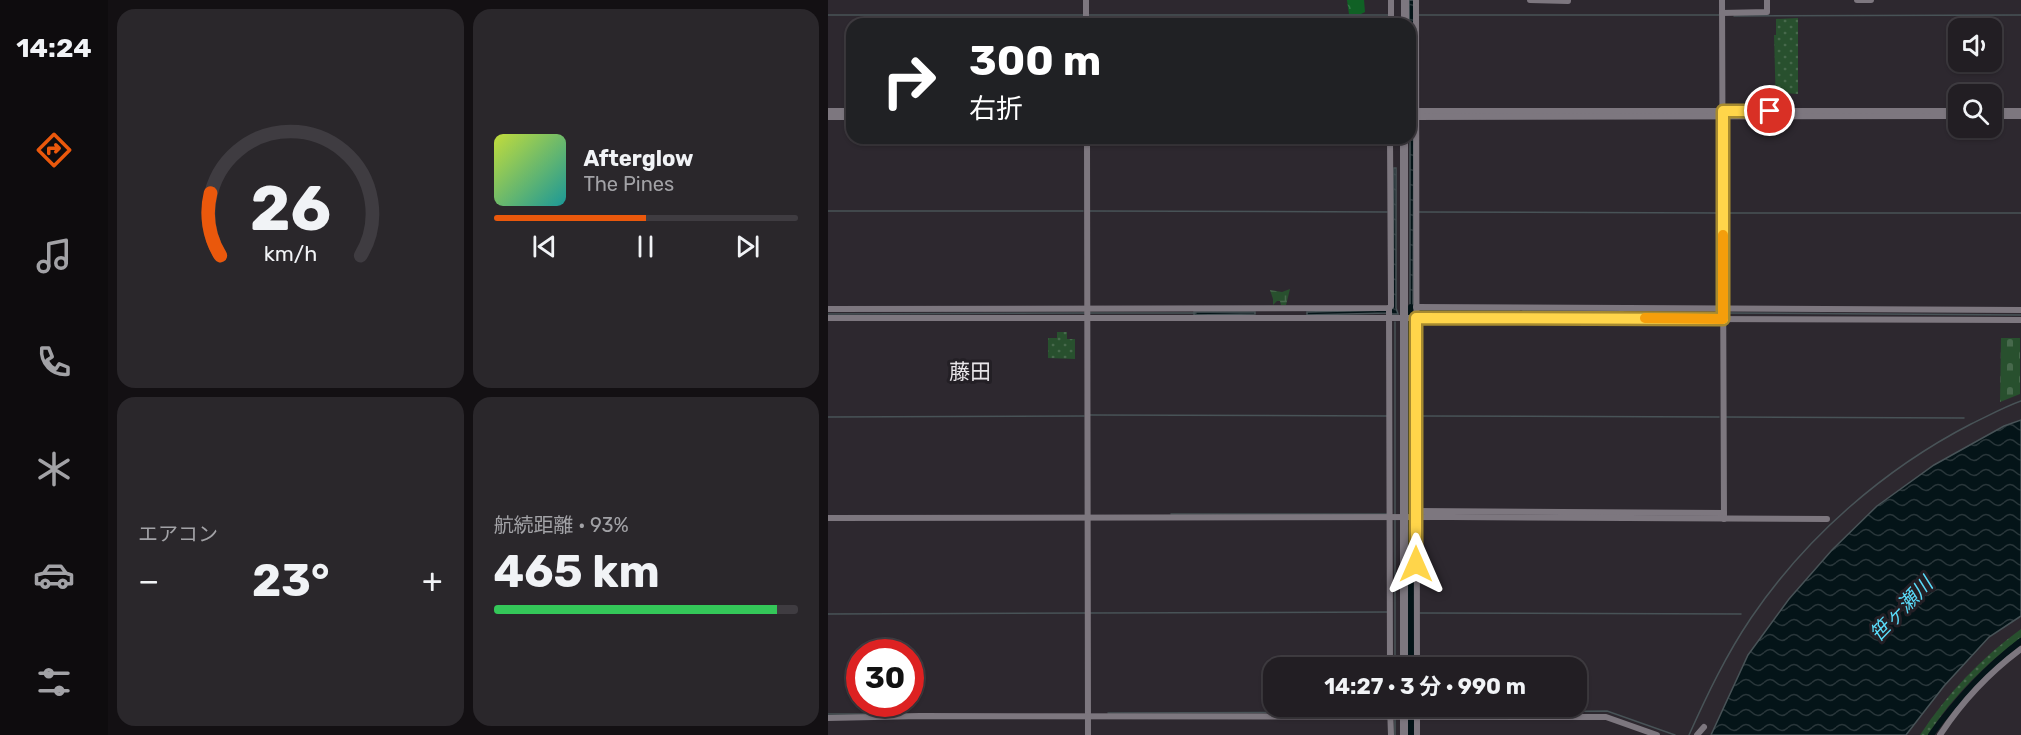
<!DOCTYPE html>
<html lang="ja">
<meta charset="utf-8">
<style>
:root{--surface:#221e23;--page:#2a272b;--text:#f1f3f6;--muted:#a2a2a6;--line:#3f3c41;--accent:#ea580c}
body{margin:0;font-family:Rubik,"Noto Sans JP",sans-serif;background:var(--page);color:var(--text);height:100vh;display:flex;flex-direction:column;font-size:22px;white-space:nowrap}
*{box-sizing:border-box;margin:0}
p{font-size:20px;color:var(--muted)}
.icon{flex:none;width:33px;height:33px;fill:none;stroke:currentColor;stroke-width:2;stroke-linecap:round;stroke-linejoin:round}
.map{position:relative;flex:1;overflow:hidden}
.sheet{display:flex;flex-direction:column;gap:9px;padding:9px;background:#131013;width:720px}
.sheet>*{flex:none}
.hud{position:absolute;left:18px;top:18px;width:570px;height:126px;border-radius:18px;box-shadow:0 2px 4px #0004,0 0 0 2px var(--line);background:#202124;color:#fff;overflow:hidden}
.controls{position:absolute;left:1120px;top:18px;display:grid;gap:12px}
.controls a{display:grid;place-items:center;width:54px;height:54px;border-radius:12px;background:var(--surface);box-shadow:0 2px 4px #0004,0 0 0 2px var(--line);font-size:30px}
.speed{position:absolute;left:18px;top:639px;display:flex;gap:12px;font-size:30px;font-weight:700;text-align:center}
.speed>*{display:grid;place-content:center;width:78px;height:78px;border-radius:50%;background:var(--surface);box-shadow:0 2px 4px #0004,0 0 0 2px var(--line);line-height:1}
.speed .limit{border:9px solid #d22;background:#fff;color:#111}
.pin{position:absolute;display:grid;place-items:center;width:51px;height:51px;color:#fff;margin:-26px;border:3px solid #fff;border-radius:50%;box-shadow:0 2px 6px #0007}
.me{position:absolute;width:66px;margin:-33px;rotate:0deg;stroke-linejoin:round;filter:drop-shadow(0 0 4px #0008)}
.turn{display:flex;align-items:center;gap:21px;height:126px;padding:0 24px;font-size:27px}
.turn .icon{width:78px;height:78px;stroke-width:2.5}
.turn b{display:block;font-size:42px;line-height:51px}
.big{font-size:45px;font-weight:700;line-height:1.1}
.sheet .tile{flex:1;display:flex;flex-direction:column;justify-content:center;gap:9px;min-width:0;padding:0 21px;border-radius:18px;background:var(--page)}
.sheet .dial{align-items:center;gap:0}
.dial svg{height:156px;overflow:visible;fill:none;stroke:var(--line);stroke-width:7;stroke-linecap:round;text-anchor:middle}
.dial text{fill:var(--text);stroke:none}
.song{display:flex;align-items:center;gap:18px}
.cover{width:72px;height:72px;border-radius:9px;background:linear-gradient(135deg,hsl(70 70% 55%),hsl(180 70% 35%))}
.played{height:6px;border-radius:3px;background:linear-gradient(90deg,var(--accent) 50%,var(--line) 50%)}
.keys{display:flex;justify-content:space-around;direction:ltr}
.heat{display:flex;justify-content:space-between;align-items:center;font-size:33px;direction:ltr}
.charge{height:9px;border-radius:4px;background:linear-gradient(90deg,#34c759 93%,var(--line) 0)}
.sheet .tiles{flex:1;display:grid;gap:9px;grid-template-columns:repeat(2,1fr)}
.trip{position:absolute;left:435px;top:657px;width:324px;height:60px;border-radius:18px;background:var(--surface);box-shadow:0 2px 4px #0004,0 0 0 2px var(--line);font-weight:700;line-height:60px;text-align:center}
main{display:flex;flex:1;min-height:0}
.tabs{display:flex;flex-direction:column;width:108px;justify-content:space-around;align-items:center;background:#0e0c0e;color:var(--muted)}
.tabs .icon{width:42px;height:42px}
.tabs .active{color:var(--accent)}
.tabs b{font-size:27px;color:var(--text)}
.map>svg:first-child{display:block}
</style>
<main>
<nav class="tabs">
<b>14:24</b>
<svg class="icon active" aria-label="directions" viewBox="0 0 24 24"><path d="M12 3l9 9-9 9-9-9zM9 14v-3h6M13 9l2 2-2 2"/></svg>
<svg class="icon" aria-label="music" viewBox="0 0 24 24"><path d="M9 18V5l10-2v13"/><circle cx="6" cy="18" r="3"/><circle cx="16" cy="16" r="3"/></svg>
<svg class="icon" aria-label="phone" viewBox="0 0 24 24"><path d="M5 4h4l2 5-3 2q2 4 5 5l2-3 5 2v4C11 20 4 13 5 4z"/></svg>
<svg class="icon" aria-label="climate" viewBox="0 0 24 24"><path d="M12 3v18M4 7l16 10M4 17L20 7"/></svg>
<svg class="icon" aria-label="car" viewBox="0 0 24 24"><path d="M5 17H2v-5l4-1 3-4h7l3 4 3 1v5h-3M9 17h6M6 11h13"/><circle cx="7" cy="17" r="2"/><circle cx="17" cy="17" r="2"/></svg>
<svg class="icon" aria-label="filters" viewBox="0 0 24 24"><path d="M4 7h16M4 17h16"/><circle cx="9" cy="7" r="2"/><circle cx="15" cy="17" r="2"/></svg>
</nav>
<section class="sheet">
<div class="tiles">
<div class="tile dial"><svg viewBox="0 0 100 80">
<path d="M14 69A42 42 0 1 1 86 69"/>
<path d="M14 69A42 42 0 0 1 9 37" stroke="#ea580c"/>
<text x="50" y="56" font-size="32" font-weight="700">26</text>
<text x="50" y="72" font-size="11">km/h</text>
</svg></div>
<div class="tile">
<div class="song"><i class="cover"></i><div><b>Afterglow</b><p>The Pines</p></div></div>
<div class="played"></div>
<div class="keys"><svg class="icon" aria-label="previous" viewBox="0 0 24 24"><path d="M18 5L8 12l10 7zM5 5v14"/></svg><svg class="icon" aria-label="pause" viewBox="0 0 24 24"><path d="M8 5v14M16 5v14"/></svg><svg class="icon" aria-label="next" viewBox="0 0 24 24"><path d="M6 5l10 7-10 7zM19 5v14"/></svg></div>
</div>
<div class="tile"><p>エアコン</p>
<div class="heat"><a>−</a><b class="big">23°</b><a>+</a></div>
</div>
<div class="tile"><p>航続距離 · 93%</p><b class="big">465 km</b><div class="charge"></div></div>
</div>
</section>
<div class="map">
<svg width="1193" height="735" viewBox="0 0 1193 735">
<defs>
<pattern id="grass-dots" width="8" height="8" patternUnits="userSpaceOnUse" patternTransform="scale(1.5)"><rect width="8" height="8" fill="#28502e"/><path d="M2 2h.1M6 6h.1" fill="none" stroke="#47694c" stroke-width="1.8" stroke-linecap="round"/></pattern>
<pattern id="forest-crowns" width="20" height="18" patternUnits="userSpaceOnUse" patternTransform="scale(1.5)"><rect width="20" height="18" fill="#106125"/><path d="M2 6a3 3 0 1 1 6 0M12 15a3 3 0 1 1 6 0" fill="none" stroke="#337845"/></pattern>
<pattern id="wetland-marsh" width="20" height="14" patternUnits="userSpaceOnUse" patternTransform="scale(1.5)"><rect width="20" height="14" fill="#28502e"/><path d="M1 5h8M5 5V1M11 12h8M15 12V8" fill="none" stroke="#47694c"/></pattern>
<pattern id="cemetery-stones" width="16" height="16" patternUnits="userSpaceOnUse" patternTransform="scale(1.5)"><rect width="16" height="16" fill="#28502e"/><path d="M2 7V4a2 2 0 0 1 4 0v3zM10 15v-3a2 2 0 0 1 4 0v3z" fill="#47694c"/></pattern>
<pattern id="water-waves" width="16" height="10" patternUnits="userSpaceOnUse" patternTransform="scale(1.5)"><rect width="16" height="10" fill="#041418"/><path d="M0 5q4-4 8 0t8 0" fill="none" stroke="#29363a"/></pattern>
</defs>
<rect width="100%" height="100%" fill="#2d282f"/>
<g fill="url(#grass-dots)">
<path d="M970,18V94L955,93V109L948,108L946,35H948V19Z"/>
<path d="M229,332H239V339H247V359L220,358V338H229Z"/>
<path d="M1193,629V638C1158,663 1123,698 1100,735H1092C1119,694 1153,658 1193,629Z"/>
</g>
<path fill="url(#forest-crowns)" d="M519,0H536L537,12L533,14H521Z"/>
<path fill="url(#wetland-marsh)" d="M462,289L458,305H453L452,301H449L445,305V299L442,290L454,292Z"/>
<path fill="url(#cemetery-stones)" d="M1173,338H1192V394L1172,402Z"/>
<g fill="url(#water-waves)" stroke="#485357" stroke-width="1.5">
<path d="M581,0H586L585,113H582Z"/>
<path d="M582,119L586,121L585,313L582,314Z"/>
<path d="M566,168H568V308L570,314H564L562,310L565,308Z"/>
<path d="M559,310V313L479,315V312Z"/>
<path d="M591,311H691V314L591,313Z"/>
<path d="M695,311L795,312V314H695Z"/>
<path d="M366,312H427V314L366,315Z"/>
<path d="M1193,420V616L1161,637L1116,686L1078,735H883L920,655L961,599L1004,550L1049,506L1106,465L1176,426Z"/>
</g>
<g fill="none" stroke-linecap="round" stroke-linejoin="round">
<g stroke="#485357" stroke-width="1.5">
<path d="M0,15H255"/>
<path d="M259,15H561"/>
<path d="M590,15H891"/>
<path d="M906,16L1193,15"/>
<path d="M0,211H255"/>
<path d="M261,211L559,212"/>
<path d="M591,212L892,213"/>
<path d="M899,213H1193"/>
<path d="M261,313H368"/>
<path d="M794,313H894"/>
<path d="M899,313L1193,315"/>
<path d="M0,314L257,313"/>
<path d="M567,322V515"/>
<path d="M262,415L560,416"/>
<path d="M583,416H585"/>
<path d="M592,416L891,417"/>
<path d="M0,417L256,416"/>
<path d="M898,417L1136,418"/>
<path d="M343,514H560"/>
<path d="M583,514H586"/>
<path d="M262,613L560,612"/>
<path d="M583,613H585"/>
<path d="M592,613L913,614"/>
<path d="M0,614L257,613"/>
<path d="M567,668V520"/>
<path d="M280,713L560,712"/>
<path d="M583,713H586"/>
<path d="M591,713L779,711L847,735"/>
<path d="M0,714H44"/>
<path d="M567,715V706"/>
<path d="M567,735V719"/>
<path d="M861,735C879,695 898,655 923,618C978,537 1056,469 1143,424C1160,416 1176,407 1193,401"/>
</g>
<g stroke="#041418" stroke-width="6">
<path d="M583,668V307"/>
<path d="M583,706V735"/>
<path d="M1103,735C1129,699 1158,668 1193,641"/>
</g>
<g stroke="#7d777f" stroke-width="6">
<path d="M258,0V24"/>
<path d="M563,0V24"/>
<path d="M588,0L589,668"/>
<path d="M702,0L740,1V0"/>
<path d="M894,0L896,519"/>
<path d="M1029,0H1043"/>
<path d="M894,13L939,12V0"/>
<path d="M0,111H24"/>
<path d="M588,111H1131"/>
<path d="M1164,111H1193"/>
<path d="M1164,116H1193"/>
<path d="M0,117H24"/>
<path d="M582,117L1131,116"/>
<path d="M259,138L260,735"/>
<path d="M588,307L1193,310"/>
<path d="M561,308L562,668"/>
<path d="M0,309L561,308L563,306L562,138"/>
<path d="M0,318H577L1193,320"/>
<path d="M588,511L896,513"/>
<path d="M0,518L622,517L999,519"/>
<path d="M562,706L563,735"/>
<path d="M0,718L92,716L778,717L829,735"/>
<path d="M589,735V706"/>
<path d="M869,735L876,727"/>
<path d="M1112,735C1133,703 1162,672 1193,649"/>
</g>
<g stroke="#7d777f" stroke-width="8">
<path d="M577,24V0"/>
<path d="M576,138V668"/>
<path d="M576,735V706"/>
</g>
</g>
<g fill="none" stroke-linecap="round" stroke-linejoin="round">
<g stroke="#a68a30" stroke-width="15">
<path id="route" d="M588,564V318L895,319V111H942"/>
</g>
<use href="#route" stroke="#ffd54a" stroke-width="10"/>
<path stroke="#f59e0b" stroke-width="10" d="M817,318L895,319V235"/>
</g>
<g text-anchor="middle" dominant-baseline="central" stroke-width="6" stroke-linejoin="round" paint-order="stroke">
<g font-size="20" font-style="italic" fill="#5adbf9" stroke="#231f25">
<text transform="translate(1073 609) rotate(-46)">笹ヶ瀬川</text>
</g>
<g font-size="21" fill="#e8e5e9" stroke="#231f25">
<text x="142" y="371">藤田</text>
</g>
</g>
</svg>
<div class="controls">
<a><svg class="icon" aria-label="sound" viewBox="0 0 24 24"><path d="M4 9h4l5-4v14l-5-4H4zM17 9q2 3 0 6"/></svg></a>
<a><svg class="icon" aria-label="search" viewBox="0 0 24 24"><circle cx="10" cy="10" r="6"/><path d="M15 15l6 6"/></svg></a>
</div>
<div class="speed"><div class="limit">30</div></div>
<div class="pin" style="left:942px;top:111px;background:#d93025"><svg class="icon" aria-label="arrive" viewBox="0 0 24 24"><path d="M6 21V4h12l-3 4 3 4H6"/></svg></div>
<svg class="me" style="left:588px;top:564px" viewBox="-20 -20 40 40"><path d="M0-17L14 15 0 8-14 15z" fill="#ffd54a" stroke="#fff" stroke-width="4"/></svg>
<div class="trip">14:27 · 3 分 · 990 m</div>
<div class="hud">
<div class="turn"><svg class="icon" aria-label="right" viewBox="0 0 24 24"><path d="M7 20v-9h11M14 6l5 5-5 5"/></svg><div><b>300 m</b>右折</div></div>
</div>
</div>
</main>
